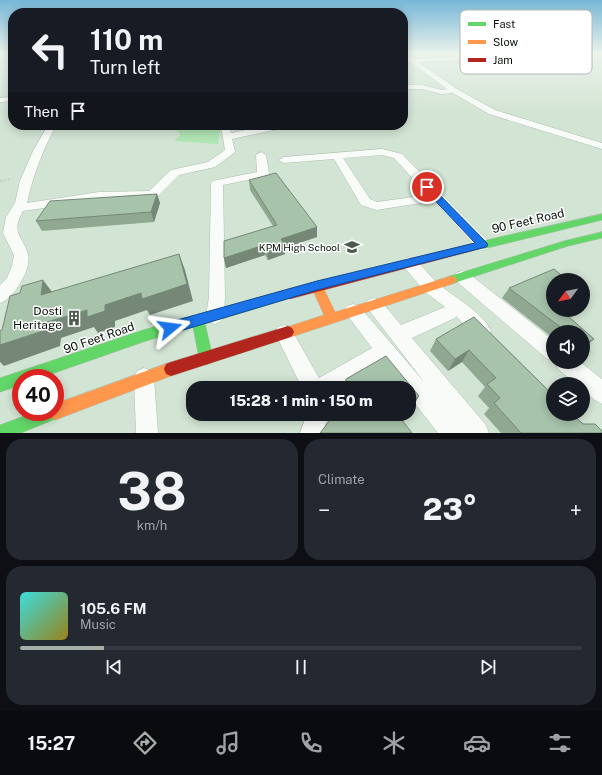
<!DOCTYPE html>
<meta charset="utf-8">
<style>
:root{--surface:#171b24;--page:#242831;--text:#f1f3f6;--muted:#9ea1a6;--line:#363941;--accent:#a7afaa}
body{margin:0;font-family:"Public Sans",sans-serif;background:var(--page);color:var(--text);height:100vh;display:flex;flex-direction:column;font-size:15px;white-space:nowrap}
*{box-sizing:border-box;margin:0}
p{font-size:13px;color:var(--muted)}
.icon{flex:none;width:22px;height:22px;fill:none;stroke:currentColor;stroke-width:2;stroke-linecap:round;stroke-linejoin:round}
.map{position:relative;height:433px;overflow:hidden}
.side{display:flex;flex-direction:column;gap:6px;padding:6px;background:#0d0f14;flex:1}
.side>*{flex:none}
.guide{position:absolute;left:8px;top:8px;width:400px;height:122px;border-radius:16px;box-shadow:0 2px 10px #0003;background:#171b24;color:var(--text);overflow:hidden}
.needle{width:26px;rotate:238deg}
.controls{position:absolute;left:546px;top:273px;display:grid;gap:8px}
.controls a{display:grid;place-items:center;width:44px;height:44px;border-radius:50%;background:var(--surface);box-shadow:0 2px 10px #0003;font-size:20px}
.speed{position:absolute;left:12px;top:369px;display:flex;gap:8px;font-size:20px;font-weight:700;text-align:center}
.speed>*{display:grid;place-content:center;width:52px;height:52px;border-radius:50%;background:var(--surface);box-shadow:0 2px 10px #0003;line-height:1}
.speed .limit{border:6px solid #d22;background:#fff;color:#111}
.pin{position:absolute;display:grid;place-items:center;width:34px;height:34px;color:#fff;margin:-17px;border:2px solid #fff;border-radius:50%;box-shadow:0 1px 4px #0007}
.me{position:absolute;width:44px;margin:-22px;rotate:74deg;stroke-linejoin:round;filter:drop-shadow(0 0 3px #0008)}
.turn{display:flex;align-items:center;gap:14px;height:84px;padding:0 16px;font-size:18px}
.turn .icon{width:52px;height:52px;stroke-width:2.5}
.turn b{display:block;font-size:28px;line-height:34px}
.then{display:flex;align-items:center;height:38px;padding:0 16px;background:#0003;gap:8px;font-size:15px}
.big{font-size:30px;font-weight:800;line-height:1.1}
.side .card{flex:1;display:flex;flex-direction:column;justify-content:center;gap:6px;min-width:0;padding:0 14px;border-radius:16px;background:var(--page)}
.side .dial{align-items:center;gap:0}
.dial b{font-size:52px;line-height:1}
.song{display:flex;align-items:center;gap:12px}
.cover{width:48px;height:48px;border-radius:6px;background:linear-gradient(135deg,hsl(180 70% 55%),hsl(50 70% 35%))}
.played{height:4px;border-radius:2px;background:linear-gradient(90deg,var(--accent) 15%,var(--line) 15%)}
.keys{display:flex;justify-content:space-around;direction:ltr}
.heat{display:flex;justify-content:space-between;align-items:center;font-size:22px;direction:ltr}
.side .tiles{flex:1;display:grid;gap:6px;grid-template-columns:1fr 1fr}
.card:last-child{grid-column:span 2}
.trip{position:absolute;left:186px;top:381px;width:230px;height:40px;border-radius:16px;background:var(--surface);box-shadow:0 2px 10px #0003;font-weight:800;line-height:40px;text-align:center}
.dock{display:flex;height:64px;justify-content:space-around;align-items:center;background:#090b0e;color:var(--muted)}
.dock .icon{width:28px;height:28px}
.dock .active{color:var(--accent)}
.dock b{font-size:18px;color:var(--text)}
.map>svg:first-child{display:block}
</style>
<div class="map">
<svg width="602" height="433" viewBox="0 0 602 433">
<rect width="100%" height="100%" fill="#d2e4d3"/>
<path fill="#afe5b3" d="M221,125L218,144L174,141L180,136V133L170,126Z"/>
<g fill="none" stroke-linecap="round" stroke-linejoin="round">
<g stroke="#b0beb0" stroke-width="1">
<g id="street">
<path d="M403,54H406L414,59L536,54L526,58L418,62L457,89L495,110L602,143V149L489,114L453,93L442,94L422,89H403V85H422L442,90L447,89L411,63L407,62V60L403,57Z"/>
<path d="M13,97V101L0,102V98Z"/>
<path d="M48,125H56C43,150 33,175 27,203L99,192L149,191L171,170L208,162L225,150L221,125H229L231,133L271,125H287L283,128L232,139L235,151L234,153L215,167L179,175L156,198L99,200L23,211C10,234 23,236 28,254C32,269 14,298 0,303V285L7,278L12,266L14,255L3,233L6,217L15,203L20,181L33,151Z"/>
<path d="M382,149L402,154L488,241L490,245L488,249L483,250L478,249L434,201L376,210L361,205L334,159L284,163L279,160L284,157ZM382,155L394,158L428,195L377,202L370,199L343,158Z"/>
<path d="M261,152L266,155L269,174L267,176L223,185L225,297L224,316L221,321L215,324L209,321L206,316L209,297L211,183L213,181L217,180L257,172L256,155Z"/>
<path d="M409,257C420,261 428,274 436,282C453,297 481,310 491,331L488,337L482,339L476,337L456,316L455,318L412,338L486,425L489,433H438L409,396V388H403L383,363L341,388H302L278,339L275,333L278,327L284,325L290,327L319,378L372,348L344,311L347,306L353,304L359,306L425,383L365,305L368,300L374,298L380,300L401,325L445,307L425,292L404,267L401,263L404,259Z"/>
<path d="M462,271L468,273L553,340V361L546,358L456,281L454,277L456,273Z"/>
<path d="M555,362H580L602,379V404L595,400L583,390V384H576L558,369Z"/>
<path d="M144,368L151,371L154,378L158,433H136L134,378L137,371Z"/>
<path d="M307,414H329L322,433H300Z"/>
</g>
</g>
<g stroke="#b0beb0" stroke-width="1">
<g id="fast">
<path d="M602,214V220L483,249L479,247L478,245L479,243L483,241Z"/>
<path d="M602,232V238L568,246L451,284L447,283L445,280L447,277L564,241Z"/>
<path d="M290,289L294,291L296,294L294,297L205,324L213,358L211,363L206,365L201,363L199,358L193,327L143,342L40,378H21V385L0,392V378L143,330Z"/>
<path d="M55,404L60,407L63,412L60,417L21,433H0V425L35,412H55Z"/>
</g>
</g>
<g stroke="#b0beb0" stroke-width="1">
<g id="slow">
<path d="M451,276L455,277L457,280L455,283L288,338L284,336L282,332L284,328L324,315L311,286L313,283L317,282L321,283L335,312Z"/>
<path d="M171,362L176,364L178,369L176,374L55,420L50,417L47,412H55V404Z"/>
</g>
</g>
<g stroke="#b0beb0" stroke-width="1">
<g id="jam">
<path d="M483,241L487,243L488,245L487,247L290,299L286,297L284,294L286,291L290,289Z"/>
<path d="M288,326L292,328L294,332L292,336L288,338L171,376L166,374L164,369L166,364L171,362Z"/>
</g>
</g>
<path stroke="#cacfca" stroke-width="2.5" stroke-dasharray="2 2" stroke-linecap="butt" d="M0,181L12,179"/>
<use href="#street" fill="#f8fbf8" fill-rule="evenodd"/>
<use href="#fast" fill="#63d668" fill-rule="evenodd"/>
<use href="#slow" fill="#ff974d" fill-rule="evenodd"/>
<use href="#jam" fill="#b3261e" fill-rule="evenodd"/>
</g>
<g fill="#90a892">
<path d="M249,180L317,237L284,248L285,254L268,260L265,255L226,268L224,258L273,226L250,190Z"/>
<path d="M157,194L160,203L154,222L42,231L36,221Z"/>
<path d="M509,288L553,310L594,339L584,348L583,332H553V338L502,298Z"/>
<path d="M474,317L553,395L583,424L602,433H501L484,414L489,408L478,396L485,387L462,362L448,371L430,351L436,339Z"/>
</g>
<g fill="#758877">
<path d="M157,194L160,203L154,222L151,212Z"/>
<path d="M317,227V237L284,248L285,254L268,260L267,250L281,239Z"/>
<path d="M264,245L265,255L226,268L224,258Z"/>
<path d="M179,254L185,270L193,301L150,315L147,310L115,321V327L98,333L94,327L61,338L60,346L4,366L0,362V345L47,322L105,305Z"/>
<path d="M43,280L56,297L41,295Z"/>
<path d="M594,339L584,348L583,349V345Z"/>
<path d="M469,350L462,362L448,371L455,359Z"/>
<path d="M419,396L414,405L409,409V403Z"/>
</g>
<g fill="#a7c3aa" stroke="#758877">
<path d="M276,173L317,227L281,239L284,244L267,250L264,245L224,258V241L277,225L249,180Z"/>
<path d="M157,194L151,212L36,221L50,201Z"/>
<path d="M179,254L187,284L142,299L141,293L105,305V311L87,317V310L47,322L46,330L0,345V331L2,330L10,296L20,293L22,286L43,280L41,295Z"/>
<path d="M554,269L567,280H553V303H552L553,304V310H561L594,339L583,345V332H563V329L509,288Z"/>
<path d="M474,317L553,395V414H572L583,424H595L602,431V433H521L494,403L500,398L487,384L496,378L469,350L455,359L436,339Z"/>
<path d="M386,356L419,396L409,403V388H345L346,379Z"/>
<path d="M335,414H397L412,433H320Z"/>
</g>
<linearGradient id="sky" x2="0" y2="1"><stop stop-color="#76b7d8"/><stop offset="0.47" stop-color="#ebf3eb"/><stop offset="1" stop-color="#ebf3eb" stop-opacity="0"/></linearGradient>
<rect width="602" height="114" fill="url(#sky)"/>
<path fill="#1a73e8" stroke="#114b97" d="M427,184L430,185L486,242L488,245L486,247L317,290L170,334L166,332L164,328L166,324L170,322L317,281L475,243L424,189L423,187Z"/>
<defs>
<g id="school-bare" transform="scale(1.2)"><path d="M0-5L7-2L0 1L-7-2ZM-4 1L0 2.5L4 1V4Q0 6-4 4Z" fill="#4d5b4e" stroke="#fff" stroke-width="2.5" paint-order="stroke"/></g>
<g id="building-bare" transform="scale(1.2)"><path d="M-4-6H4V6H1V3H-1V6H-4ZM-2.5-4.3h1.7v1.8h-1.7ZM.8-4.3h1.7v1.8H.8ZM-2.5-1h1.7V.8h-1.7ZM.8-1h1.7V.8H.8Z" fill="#4d5b4e" stroke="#fff" stroke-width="2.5" paint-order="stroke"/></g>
</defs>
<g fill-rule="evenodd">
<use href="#school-bare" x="352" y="247"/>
<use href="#building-bare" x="74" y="318"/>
</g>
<g text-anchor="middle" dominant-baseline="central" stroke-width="3" stroke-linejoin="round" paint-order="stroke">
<g font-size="10" fill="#061107" stroke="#fff" text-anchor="end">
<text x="340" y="247">KPM High School</text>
</g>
<g font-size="12" fill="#061107" stroke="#fff">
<text transform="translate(528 221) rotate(-13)">90 Feet Road</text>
<text transform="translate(99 338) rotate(-19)">90 Feet Road</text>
</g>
<g font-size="12" fill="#061107" stroke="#fff" text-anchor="end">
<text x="62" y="311">Dosti<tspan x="62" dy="14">Heritage</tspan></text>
</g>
</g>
<rect x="460" y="10" width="132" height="64" rx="6" fill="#fff" stroke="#b4b8b5" stroke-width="1"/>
<rect x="468" y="22" width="18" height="4" fill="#63d668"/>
<rect x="468" y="40" width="18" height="4" fill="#ff974d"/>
<rect x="468" y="58" width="18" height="4" fill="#b3261e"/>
<g font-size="11" fill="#061107">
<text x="493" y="28">Fast</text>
<text x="493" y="46">Slow</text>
<text x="493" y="64">Jam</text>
</g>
</svg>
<div class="controls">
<a><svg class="needle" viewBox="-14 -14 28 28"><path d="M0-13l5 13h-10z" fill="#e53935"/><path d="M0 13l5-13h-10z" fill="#9ea1a6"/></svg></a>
<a><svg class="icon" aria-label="sound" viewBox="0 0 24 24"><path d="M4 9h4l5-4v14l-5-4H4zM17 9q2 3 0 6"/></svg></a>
<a><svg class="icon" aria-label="layers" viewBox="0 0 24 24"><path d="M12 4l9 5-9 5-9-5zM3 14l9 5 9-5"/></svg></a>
</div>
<div class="speed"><div class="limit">40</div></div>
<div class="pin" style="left:427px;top:187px;background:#d93025"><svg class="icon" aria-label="arrive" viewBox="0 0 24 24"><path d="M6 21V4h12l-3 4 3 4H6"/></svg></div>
<svg class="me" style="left:170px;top:328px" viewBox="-20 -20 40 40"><path d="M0-17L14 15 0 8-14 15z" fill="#1a73e8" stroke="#fff" stroke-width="4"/></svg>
<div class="trip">15:28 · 1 min · 150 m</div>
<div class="guide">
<div class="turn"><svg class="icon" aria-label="left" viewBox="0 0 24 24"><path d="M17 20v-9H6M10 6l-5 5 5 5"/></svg><div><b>110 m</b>Turn left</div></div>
<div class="then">Then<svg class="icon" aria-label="arrive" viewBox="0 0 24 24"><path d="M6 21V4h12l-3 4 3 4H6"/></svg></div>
</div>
</div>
<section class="side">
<div class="tiles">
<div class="card dial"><b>38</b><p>km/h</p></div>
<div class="card"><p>Climate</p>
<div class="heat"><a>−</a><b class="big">23°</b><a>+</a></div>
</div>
<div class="card">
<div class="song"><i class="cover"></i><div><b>105.6 FM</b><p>Music</p></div></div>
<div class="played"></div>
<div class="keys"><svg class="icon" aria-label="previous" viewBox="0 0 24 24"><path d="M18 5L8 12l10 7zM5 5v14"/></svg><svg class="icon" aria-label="pause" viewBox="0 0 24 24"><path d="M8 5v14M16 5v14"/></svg><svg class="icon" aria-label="next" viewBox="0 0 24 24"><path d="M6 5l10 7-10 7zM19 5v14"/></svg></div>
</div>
</div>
</section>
<nav class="dock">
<b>15:27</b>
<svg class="icon active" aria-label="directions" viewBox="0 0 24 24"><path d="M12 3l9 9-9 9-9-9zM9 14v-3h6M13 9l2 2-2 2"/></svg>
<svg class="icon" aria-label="music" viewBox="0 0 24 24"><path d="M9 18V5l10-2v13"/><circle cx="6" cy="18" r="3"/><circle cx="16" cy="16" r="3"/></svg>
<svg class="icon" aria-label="phone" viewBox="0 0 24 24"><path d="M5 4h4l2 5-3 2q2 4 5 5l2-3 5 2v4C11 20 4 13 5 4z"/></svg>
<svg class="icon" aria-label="climate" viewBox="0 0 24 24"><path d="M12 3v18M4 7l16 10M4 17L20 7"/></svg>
<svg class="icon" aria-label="car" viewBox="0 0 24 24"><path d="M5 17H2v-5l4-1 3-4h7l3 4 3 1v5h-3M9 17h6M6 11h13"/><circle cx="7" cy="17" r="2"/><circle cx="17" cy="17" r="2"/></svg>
<svg class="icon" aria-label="filters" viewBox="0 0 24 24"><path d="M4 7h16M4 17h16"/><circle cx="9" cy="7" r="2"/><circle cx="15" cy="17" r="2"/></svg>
</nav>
